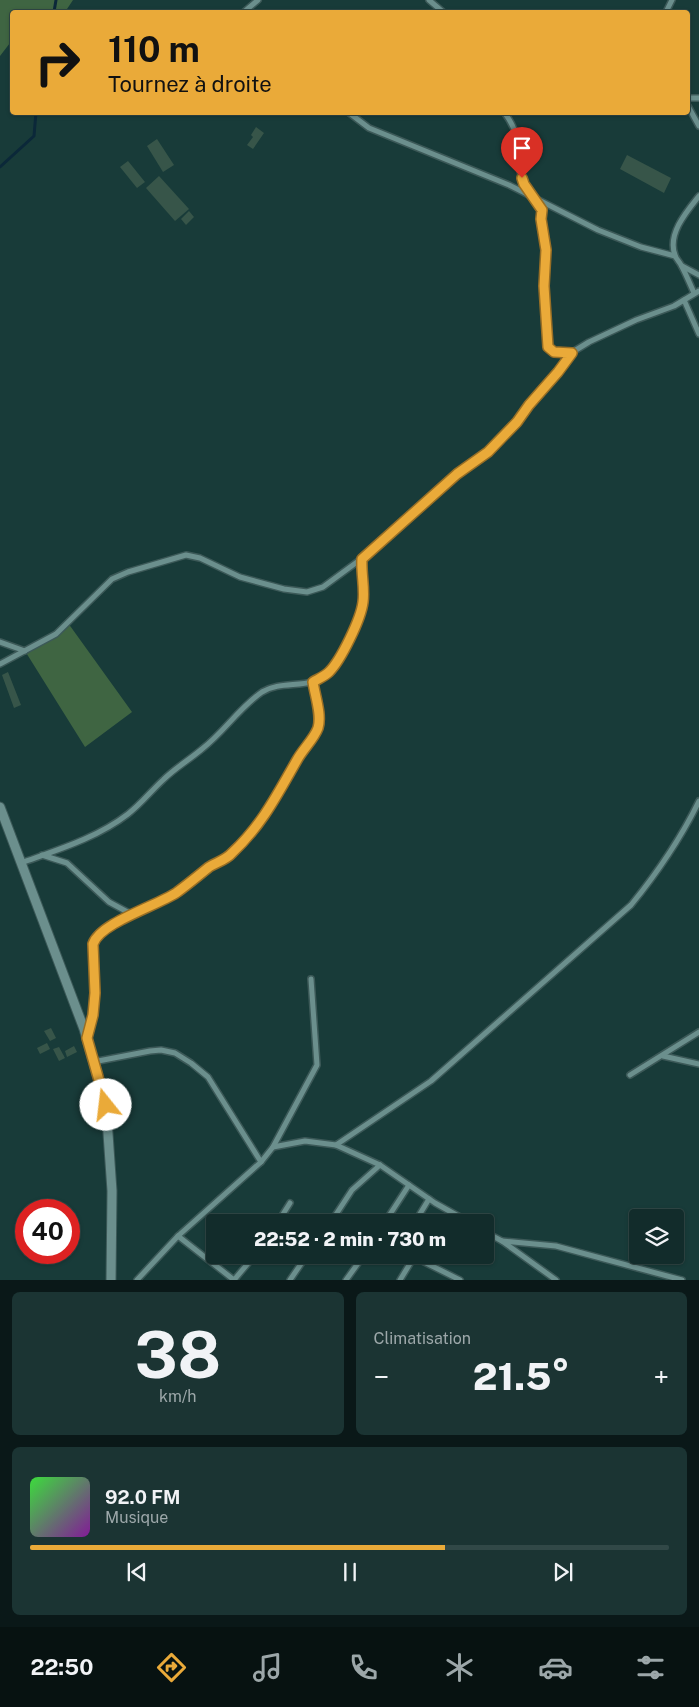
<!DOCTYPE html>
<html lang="fr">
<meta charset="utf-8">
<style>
:root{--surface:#122c2b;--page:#1b3433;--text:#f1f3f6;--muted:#9ca7a9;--line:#314847;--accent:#eaaa39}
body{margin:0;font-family:"Public Sans",sans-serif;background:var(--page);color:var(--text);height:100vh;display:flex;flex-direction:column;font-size:19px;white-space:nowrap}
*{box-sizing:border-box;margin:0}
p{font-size:16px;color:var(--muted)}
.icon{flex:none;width:28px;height:28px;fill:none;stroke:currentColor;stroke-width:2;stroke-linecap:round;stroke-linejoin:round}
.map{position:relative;height:1280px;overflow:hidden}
.sheet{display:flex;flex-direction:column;gap:12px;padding:12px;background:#0a1818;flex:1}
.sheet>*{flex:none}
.guide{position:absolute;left:10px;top:10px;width:680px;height:105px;border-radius:5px;box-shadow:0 1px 4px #0004,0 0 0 1px var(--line);background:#eaaa39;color:#111;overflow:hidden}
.tools{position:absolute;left:629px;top:1209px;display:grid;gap:10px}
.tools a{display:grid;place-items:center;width:55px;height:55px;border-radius:5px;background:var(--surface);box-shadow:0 1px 4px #0004,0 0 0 1px var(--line);font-size:25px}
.speed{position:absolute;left:15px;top:1199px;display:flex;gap:10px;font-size:25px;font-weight:700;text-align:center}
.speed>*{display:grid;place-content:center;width:65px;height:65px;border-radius:50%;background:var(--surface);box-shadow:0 1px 4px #0004,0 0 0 1px var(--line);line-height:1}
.speed .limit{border:8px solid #d22;background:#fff;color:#111}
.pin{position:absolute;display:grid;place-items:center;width:42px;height:42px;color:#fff;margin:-51px -21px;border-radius:50% 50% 50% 0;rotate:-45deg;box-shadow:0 0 5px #0007}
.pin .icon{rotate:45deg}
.me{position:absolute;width:55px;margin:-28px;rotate:344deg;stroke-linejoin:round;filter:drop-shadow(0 0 4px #0008)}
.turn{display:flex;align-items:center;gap:18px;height:105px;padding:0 15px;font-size:22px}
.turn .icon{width:65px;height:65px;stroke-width:2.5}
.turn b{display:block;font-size:35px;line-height:42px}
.big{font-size:38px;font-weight:800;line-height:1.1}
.sheet .tile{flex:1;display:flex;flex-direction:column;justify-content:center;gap:8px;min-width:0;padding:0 18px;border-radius:8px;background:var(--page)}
.sheet .dial{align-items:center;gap:0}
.dial b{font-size:65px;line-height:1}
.song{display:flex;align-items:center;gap:15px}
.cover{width:60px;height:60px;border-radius:8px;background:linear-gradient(135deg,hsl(120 70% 55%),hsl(290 70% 35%))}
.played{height:5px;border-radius:2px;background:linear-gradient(90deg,var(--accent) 65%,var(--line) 65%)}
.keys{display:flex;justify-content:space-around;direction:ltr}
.heat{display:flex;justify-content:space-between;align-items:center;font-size:28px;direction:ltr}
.sheet .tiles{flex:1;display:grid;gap:12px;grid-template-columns:1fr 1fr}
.tile:last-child{grid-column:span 2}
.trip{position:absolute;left:206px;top:1214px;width:288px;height:50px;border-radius:5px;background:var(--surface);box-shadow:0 1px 4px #0004,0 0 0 1px var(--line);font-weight:800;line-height:50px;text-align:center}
.menu{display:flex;height:80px;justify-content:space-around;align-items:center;background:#071211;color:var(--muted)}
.menu .icon{width:35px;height:35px}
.menu .selected{color:var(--accent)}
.menu b{font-size:22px;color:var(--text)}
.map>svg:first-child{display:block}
</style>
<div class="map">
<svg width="699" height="1280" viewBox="0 0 699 1280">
<rect width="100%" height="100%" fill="#183b39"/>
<g fill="#3f6542">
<path d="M0,0H73L65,12H12V44L10,43L0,56Z"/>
<path d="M68,623L132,712L85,747L25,651L45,641Z"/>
</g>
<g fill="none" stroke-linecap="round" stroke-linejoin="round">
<g stroke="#0b2839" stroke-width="3">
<path d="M54,12L56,0"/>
<path d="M0,167L34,136L36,112"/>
</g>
</g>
<g fill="#375549">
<path d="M256,127L264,133L253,149L247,145L253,137L251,135Z"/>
<path d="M157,139L174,165L163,172L147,146Z"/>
<path d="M627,155L671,178L664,193L620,169Z"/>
<path d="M128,161L145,182L137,188L120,167Z"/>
<path d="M159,176L189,209L175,221L146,188Z"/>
<path d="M189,211L194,217L186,225L181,219Z"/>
<path d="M8,672L21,705L14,708L2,675Z"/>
<path d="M51,1028L56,1038L50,1041L44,1031Z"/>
<path d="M47,1043L50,1049L40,1054L37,1048Z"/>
<path d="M74,1046L77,1052L67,1057L65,1051Z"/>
<path d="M59,1047L65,1058L59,1061L53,1049Z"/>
</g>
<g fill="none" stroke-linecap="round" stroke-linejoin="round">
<g stroke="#3c5958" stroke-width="8">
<g id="minor">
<path d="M429,0L443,12"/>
<path d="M244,12L258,0"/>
<path d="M666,12L672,0"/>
<path d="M688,98H699"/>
<path d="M688,106L699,126"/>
<path d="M348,112L369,128L509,185L598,230L641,247L675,256"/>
<path d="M504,112C525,140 514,152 522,180C526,191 536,200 542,210L541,219L547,249L544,286L549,347L554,352L571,353"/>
<path d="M682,266L699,275"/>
<path d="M694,293C690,284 686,274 681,265C679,261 676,259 675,255C667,234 687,211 699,196"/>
<path d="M684,300L699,334"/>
<path d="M0,642L25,651"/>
<path d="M0,664L56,634L112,579L128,572L186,555L200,558L240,577L284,589L307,592L323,587L372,551L457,474L488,452L517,422L529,405L558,372L571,353L589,342L636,320L674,306L699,291"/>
<path d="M42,855L67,863L109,902L133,915L175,893L210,867L230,855L254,830L269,810L298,758L318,728L320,719L313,682"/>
<path d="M21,863C57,850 97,838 128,814C141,804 151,791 163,780C175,768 189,760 202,749C224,732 239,708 262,692C283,679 311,691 330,672C341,660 363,617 364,601C364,587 361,573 362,559"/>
<path d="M87,1037C95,1005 95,976 93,944C98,928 119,921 133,915"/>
<path d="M663,1056L699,1064"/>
<path d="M93,1062L150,1051L161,1050L175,1053L191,1063L208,1077L261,1162"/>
<path d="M630,1075L699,1032"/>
<path d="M336,1145L380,1165L435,1203L469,1222"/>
<path d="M273,1147L317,1065L311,979"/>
<path d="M278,1222L290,1203"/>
<path d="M331,1222L352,1190L380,1165"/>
<path d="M385,1222L409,1185"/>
<path d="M415,1222L429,1199"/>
<path d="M485,1232L502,1241L556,1280"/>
<path d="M178,1236L234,1280"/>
<path d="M502,1241L556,1246L682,1280"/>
<path d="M414,1257L460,1280"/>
<path d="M137,1280L178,1236L261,1162L273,1147L305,1141L336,1145L431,1081L631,905C657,873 681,838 699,801"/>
<path d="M234,1280L255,1255"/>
<path d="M290,1280L307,1255"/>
<path d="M346,1280L364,1255"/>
<path d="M400,1280L414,1257L413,1255"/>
</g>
</g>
<g stroke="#3c5958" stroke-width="11">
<path id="tertiary" d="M0,807L84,1029L106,1105L112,1191L111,1280"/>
</g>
<use href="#minor" stroke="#6b8f8d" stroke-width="5"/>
<use href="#tertiary" stroke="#6b8f8d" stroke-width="9"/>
</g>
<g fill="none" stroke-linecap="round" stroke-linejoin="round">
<g stroke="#986e25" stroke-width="12">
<path id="route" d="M106,1105L87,1038L93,1015L95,993L93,944C100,923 156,906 176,893C187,885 198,876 209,867C217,862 226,860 232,853C262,825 277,795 297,760C303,749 314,739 318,728C322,715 315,696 313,682C318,679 325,676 329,672C341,660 361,619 363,602C365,589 361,573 362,559L457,474L488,452L517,422L529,405L558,372L572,353L554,352L548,347L544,286L546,250L541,219L542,210L524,184L522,178"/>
</g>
<use href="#route" stroke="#eaaa39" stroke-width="9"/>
</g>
</svg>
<div class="tools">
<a><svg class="icon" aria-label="layers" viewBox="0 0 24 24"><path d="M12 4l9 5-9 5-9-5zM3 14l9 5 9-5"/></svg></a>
</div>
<div class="speed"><div class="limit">40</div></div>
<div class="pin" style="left:522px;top:178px;background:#d93025"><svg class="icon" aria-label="arrive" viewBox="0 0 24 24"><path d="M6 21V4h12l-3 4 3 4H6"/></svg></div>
<svg class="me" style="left:106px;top:1105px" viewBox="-20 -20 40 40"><circle r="19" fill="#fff"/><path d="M0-13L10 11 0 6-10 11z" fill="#eaaa39"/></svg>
<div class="trip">22:52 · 2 min · 730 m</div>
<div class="guide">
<div class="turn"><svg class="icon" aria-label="right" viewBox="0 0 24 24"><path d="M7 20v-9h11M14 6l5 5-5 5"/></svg><div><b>110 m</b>Tournez à droite</div></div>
</div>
</div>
<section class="sheet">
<div class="tiles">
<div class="tile dial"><b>38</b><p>km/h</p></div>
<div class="tile"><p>Climatisation</p>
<div class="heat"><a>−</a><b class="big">21.5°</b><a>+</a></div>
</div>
<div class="tile">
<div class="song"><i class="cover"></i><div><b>92.0 FM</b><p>Musique</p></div></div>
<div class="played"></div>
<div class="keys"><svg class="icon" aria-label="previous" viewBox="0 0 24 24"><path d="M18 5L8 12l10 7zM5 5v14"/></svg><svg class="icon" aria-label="pause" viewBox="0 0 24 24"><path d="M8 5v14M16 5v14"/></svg><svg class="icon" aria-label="next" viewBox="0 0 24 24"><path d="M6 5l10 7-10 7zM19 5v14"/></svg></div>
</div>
</div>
</section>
<nav class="menu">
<b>22:50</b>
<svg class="icon selected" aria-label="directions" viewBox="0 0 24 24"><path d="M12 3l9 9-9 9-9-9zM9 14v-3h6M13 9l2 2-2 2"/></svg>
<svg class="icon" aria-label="music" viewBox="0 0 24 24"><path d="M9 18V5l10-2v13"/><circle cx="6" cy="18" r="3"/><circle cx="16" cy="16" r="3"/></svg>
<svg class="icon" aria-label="phone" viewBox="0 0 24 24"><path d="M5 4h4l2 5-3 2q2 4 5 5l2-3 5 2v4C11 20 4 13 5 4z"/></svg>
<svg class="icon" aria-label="climate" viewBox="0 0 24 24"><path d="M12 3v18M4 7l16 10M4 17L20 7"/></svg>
<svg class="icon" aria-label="car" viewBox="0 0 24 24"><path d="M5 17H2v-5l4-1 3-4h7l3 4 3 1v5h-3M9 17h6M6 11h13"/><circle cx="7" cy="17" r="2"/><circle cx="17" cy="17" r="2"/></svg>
<svg class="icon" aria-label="filters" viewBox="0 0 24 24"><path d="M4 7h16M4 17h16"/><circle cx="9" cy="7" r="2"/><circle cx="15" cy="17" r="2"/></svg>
</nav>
